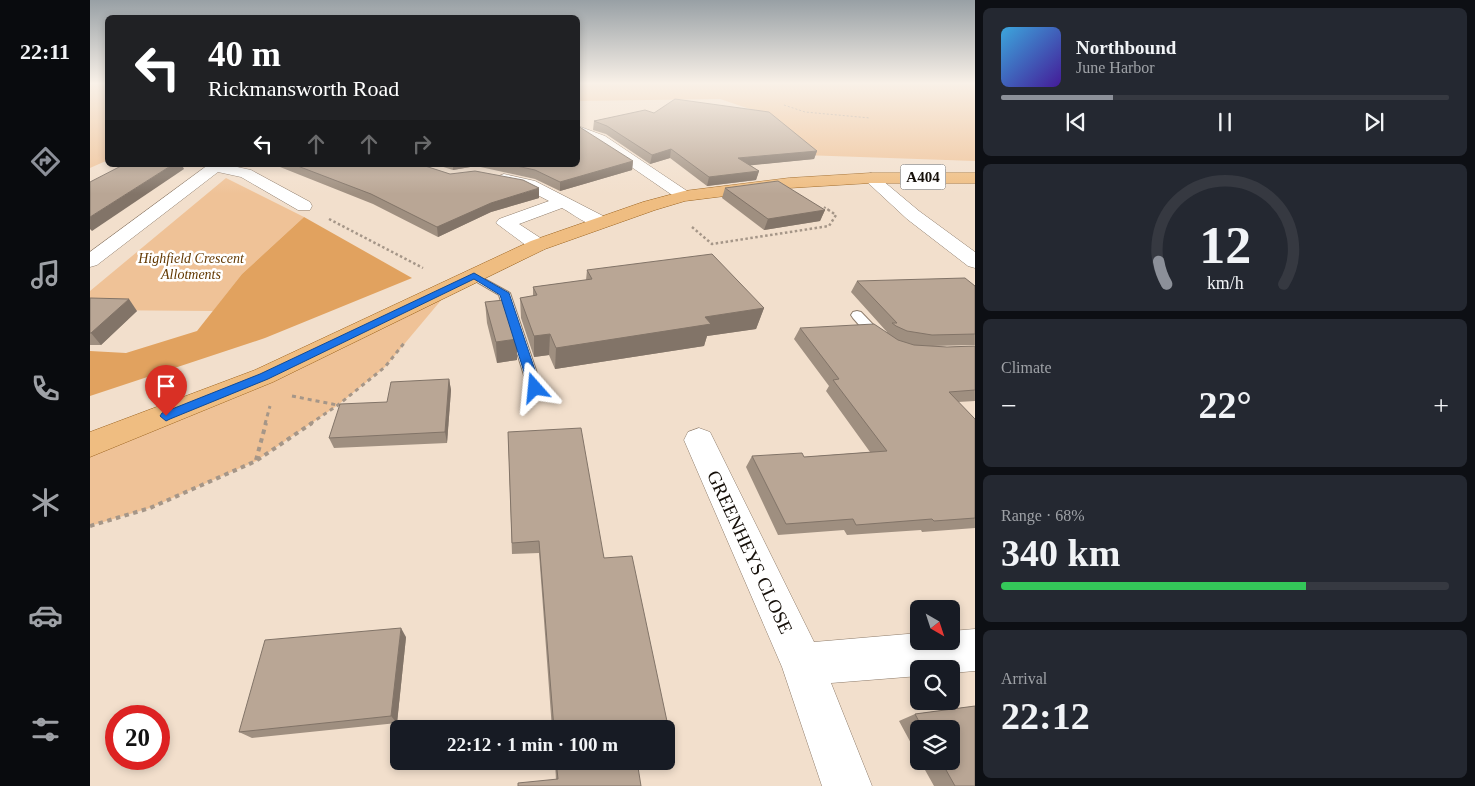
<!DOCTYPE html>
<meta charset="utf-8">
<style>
:root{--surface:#171b24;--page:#242831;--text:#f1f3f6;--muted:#9ea1a6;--line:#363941;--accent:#8c9099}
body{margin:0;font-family:"Times New Roman",serif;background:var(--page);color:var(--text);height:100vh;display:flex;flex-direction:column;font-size:19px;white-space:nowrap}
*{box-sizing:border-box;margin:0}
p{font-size:16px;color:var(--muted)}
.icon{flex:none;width:28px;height:28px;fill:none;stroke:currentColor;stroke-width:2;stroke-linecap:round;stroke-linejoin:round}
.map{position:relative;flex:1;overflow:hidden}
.details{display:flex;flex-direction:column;gap:8px;padding:8px;background:#0d0f14;width:500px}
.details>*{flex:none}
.banner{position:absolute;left:15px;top:15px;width:475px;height:152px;border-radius:8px;box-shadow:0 2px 8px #0003;background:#202124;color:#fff;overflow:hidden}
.needle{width:32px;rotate:141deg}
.controls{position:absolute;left:820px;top:600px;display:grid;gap:10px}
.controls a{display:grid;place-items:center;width:50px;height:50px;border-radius:8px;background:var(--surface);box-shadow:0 2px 8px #0003;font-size:25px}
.speed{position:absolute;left:15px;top:705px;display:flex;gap:10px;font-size:25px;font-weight:700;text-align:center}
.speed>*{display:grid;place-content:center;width:65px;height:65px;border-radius:50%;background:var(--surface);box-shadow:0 2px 8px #0003;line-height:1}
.speed .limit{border:8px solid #d22;background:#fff;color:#111}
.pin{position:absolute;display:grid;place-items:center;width:42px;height:42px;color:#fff;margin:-51px -21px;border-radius:50% 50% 50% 0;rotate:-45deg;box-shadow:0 0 5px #0007}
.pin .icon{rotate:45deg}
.me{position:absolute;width:55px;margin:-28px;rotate:342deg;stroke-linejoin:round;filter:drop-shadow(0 0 4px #0008)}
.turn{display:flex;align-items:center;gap:18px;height:105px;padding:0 20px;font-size:22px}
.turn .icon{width:65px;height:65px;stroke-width:2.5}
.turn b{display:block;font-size:35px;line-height:42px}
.lanes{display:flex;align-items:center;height:48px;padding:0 20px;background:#0003;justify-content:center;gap:25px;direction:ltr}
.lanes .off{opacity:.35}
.big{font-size:38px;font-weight:700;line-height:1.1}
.details .card{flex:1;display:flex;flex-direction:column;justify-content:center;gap:8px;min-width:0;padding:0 18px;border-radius:8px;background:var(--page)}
.details .dial{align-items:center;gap:0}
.dial svg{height:130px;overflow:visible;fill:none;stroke:var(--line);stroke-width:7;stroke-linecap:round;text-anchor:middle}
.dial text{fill:var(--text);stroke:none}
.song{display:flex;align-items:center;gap:15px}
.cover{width:60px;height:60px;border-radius:8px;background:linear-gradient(135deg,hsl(200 70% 55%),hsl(260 70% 35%))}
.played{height:5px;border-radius:2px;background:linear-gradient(90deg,var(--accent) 25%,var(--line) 25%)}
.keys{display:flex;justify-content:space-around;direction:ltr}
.heat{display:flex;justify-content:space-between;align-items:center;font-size:28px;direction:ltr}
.charge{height:8px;border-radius:4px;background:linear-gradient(90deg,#34c759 68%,var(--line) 0)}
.trip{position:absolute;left:300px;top:720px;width:285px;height:50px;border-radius:8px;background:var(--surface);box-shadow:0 2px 8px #0003;font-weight:700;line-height:50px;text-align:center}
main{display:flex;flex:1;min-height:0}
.dock{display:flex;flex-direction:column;width:90px;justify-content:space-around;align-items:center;background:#090b0e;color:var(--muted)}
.dock .icon{width:35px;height:35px}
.dock .on{color:var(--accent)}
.dock b{font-size:22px;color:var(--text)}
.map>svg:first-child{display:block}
</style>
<main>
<nav class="dock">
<b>22:11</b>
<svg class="icon on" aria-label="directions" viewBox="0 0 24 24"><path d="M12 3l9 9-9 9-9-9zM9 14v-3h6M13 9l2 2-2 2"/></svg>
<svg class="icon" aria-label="music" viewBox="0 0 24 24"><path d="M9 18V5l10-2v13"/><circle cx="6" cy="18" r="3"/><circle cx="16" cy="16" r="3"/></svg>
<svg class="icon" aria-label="phone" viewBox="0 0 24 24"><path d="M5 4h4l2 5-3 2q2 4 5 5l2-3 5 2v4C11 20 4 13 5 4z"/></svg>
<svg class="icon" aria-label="climate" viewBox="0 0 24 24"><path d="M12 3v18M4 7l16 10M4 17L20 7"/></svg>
<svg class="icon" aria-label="car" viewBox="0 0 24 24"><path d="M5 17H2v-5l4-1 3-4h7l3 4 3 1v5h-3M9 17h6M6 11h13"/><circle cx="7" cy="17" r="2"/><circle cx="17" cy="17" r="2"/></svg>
<svg class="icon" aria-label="filters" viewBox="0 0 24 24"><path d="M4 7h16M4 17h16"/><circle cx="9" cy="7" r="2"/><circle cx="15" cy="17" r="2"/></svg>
</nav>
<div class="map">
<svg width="885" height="786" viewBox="0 0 885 786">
<rect width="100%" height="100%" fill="#f2dfcc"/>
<g fill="#efc297">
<path d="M0,84H17L18,160L0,168Z"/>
<path d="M488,84H885V161L713,155L678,115L630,99L488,101Z"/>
<path d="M136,178L214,217L152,274L123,311L0,310V291Z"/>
<path d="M363,286L295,367L248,405L166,461L60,508L0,526V445Z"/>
</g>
<path fill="#e1a25f" d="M214,217L322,278L175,338L0,396V351L36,353L107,331L152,274Z"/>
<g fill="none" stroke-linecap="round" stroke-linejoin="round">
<g stroke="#8e7c6b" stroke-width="2">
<g id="service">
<path d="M384,273L420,293L452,388L450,392L445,393L440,392L438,388L409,295L380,278L378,276L380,274Z"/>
<path d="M767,311L771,312L794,336L796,339L794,342H784L763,318L761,315L763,312Z"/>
</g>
</g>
<g stroke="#8e7c6b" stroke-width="1">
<g id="minor">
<path d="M488,126L515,136L600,193L602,196L600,199H588L505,142L488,134Z"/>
<path d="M118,165H138L161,170L220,202L222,206L220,210H208L151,177L128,172L7,265L0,267V252Z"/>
<path d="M781,173L786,175L829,211L885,252V268L878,266L817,219L776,181L773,178L776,175Z"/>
<path d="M414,174L445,181L517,218L520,222L517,226C502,230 485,215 472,208L429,224L455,241L458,245L455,249L448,251L441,249L406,223L409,219L459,201L434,188L409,182L406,179L409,176Z"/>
<path d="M609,428L620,432L724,642L829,633V641H861V631L885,629V671L861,673V669H829V676L741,683L782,786H732L692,667L594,440L598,432Z"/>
</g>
</g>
<g stroke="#9c6420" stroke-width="1">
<path id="primary" d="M781,173H885V183H781L699,188L595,201L565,210L455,249L183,382L0,457V432L165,370L441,241L553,202L594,191L699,178Z"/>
</g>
<g stroke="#a59688" stroke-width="1" stroke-dasharray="2 2" stroke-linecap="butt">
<path d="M0,85L2,84"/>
<path d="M694,105L715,112L780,118"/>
</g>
<path stroke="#a59688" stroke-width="2" stroke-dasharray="2 2" stroke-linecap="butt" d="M734,207L739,210"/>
<g stroke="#a59688" stroke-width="2.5" stroke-dasharray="2.5 2.5" stroke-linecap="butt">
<path d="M239,219L333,268"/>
<path d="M602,227L622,244L739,226L746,215L737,209"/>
</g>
<g stroke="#a59688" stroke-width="3" stroke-dasharray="4 4" stroke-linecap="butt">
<path d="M202,396L247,405"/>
<path d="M175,424L180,406"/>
<path d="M220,424L248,405L295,367L315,342"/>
</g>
<g stroke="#a59688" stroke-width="4" stroke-dasharray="4.5 4.5" stroke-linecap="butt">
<path d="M166,460L176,423"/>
<path d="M0,526L60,508L166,461L222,423"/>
</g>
<use href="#service" fill="#fff" fill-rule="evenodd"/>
<use href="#minor" fill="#fff" fill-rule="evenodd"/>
<use href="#primary" fill="#efbd81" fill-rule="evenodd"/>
</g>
<g fill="#9f8f80">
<path d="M564,113L727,151L724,159L660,165L669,171L666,180L617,186L580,158L560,164L516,134L503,130L504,121Z"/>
<path d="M543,161L542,170L470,191L445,179L386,166L363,170L347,165H488Z"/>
<path d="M185,165H332L360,174L449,198L401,212L348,237L283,204Z"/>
<path d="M635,188L735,210L730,221L674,230L632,198Z"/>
<path d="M497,270L674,308L666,329L617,336L614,346L465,369L459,355L444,357L431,318L430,298L443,296V287L496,280Z"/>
<path d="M767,281L885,286V345L842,346L857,347L885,346V401L868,402L885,419V528L832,532L831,530L757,535L754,530L688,535L656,467L662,456L714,457L780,452L736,391L739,386L704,339L710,328L796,333L797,332L761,292Z"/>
<path d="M0,298L47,311L11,345H0Z"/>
<path d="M395,302L427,339V360L407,363L397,323Z"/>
<path d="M359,379L361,390L357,443L244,448L239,438L297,402Z"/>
<path d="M418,432L514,558L578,726L576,729H462L449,553L422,554Z"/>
<path d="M316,637L307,723L162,738L149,732Z"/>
<path d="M885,706V786H844L830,761H861V729H829V758L809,721L825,714Z"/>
<path d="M465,761H547L466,780Z"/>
</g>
<g fill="#827468">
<path d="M581,149L580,158L560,164L562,155Z"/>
<path d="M727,151L724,159L645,167L648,158Z"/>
<path d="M543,161L542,170L470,191V182Z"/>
<path d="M82,165H92L94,169L2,231L0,229V217Z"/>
<path d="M363,165H386V166L363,170Z"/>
<path d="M669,171L666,180L617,186L619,177Z"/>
<path d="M449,188V198L401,212L348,237L347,227L401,203Z"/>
<path d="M735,210L730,221L674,230L678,219Z"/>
<path d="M39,299L47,311L11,345L1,333Z"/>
<path d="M674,308L666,329L617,336L614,346L465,369L466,348L615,317Z"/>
<path d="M460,334L459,355L444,357V336Z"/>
<path d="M427,339V360L407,363L406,342Z"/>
<path d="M359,379L361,390L357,443L355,432Z"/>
<path d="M311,628L316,637L307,723L301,716Z"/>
</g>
<g fill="#b9a695" stroke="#827468">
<path d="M585,99L679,112L727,151L648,158L669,171L619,177L581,149L562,155L517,126L504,121L555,110L564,113Z"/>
<path d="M488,126L543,161L470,182L445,170L422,165H488Z"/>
<path d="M33,165H82L0,217V182Z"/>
<path d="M205,165H332L360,174L385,171L433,180L449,188L401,203L347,227L281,194Z"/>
<path d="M688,181L735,210L678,219L635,188Z"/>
<path d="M622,254L674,308L615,317L621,324L466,348L460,334L444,336L430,298L447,295L443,287L502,279L497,270Z"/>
<path d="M875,278L885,286V334L842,335L817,331L806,326L802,323H807L767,281Z"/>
<path d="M0,298L39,299L1,333H0Z"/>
<path d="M414,300L427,339L406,342L395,302Z"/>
<path d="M784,324L808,340L824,345L857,347L885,346V390L859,392L885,419V518L844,521L842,519L766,525L763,519L696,524L662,456L712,453L714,457L797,451L743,380L749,379L710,328Z"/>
<path d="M359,379L355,432L239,438L250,404L297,402L301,382Z"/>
<path d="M491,428L514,558L542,556L578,726L545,729H464L449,541L422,543L418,432Z"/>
<path d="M311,628L301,716L149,732L175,640Z"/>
<path d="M885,706V786H865L851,761H861V729H833L825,714Z"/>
<path d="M466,761H547L551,786H428V783L468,779Z"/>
</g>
<linearGradient id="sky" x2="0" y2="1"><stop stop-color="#98a0a5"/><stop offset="0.43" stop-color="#f9f1e8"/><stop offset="1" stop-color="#f9f1e8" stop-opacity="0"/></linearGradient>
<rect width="885" height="194" fill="url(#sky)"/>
<path fill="#1a73e8" stroke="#114b97" d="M384,273L419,293L451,388L449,391H441L439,388L410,295L384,279L178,379L80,419L76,421L70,416L72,413L170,374Z"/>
<g text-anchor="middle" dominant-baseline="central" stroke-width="5" stroke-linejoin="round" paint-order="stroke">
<g font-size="14" font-style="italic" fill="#633902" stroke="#fff">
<text x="101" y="258">Highfield Crescent<tspan x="101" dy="16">Allotments</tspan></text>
</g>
<rect fill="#fff" stroke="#5b5753" stroke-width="1" x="810.5" y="164.5" width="45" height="25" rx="4"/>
<g font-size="15" font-weight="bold" fill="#150f09">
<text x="833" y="177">A404</text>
</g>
<g font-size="19" fill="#150f09" stroke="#fff">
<text transform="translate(660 552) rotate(65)">GREENHEYS CLOSE</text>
</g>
</g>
</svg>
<div class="controls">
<a><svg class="needle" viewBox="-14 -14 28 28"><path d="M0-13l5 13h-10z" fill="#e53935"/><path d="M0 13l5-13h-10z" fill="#9ea1a6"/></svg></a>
<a><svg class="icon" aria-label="search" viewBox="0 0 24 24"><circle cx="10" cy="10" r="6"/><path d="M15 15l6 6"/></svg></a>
<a><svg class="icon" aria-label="layers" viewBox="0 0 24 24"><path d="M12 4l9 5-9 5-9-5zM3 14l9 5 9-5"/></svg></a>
</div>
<div class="speed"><div class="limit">20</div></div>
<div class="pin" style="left:76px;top:416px;background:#d93025"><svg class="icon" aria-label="arrive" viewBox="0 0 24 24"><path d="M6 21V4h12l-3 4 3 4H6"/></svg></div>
<svg class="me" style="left:445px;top:388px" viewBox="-20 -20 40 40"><path d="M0-17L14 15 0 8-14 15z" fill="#1a73e8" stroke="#fff" stroke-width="4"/></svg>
<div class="trip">22:12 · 1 min · 100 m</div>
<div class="banner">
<div class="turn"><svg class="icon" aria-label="left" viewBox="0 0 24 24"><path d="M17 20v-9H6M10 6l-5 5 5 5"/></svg><div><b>40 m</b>Rickmansworth Road</div></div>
<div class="lanes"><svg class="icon" aria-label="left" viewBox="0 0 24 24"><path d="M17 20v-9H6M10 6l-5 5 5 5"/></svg><svg class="icon off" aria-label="ahead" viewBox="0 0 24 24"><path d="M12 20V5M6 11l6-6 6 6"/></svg><svg class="icon off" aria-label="ahead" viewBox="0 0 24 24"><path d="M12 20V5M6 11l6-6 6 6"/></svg><svg class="icon off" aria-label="right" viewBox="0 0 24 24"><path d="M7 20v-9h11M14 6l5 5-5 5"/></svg></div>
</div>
</div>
<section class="details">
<div class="card">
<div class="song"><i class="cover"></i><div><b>Northbound</b><p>June Harbor</p></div></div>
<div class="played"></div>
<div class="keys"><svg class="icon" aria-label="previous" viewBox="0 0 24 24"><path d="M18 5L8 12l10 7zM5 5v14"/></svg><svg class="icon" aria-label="pause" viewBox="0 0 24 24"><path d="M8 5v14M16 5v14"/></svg><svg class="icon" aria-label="next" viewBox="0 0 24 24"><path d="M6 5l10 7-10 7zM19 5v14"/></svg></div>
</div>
<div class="card dial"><svg viewBox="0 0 100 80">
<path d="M14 69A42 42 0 1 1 86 69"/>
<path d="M14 69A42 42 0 0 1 9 55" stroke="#8c9099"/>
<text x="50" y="56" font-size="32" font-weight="700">12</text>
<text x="50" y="72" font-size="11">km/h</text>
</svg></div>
<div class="card"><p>Climate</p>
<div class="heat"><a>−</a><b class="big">22°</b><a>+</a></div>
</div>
<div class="card"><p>Range · 68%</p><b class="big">340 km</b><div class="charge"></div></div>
<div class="card"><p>Arrival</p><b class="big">22:12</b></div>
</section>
</main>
